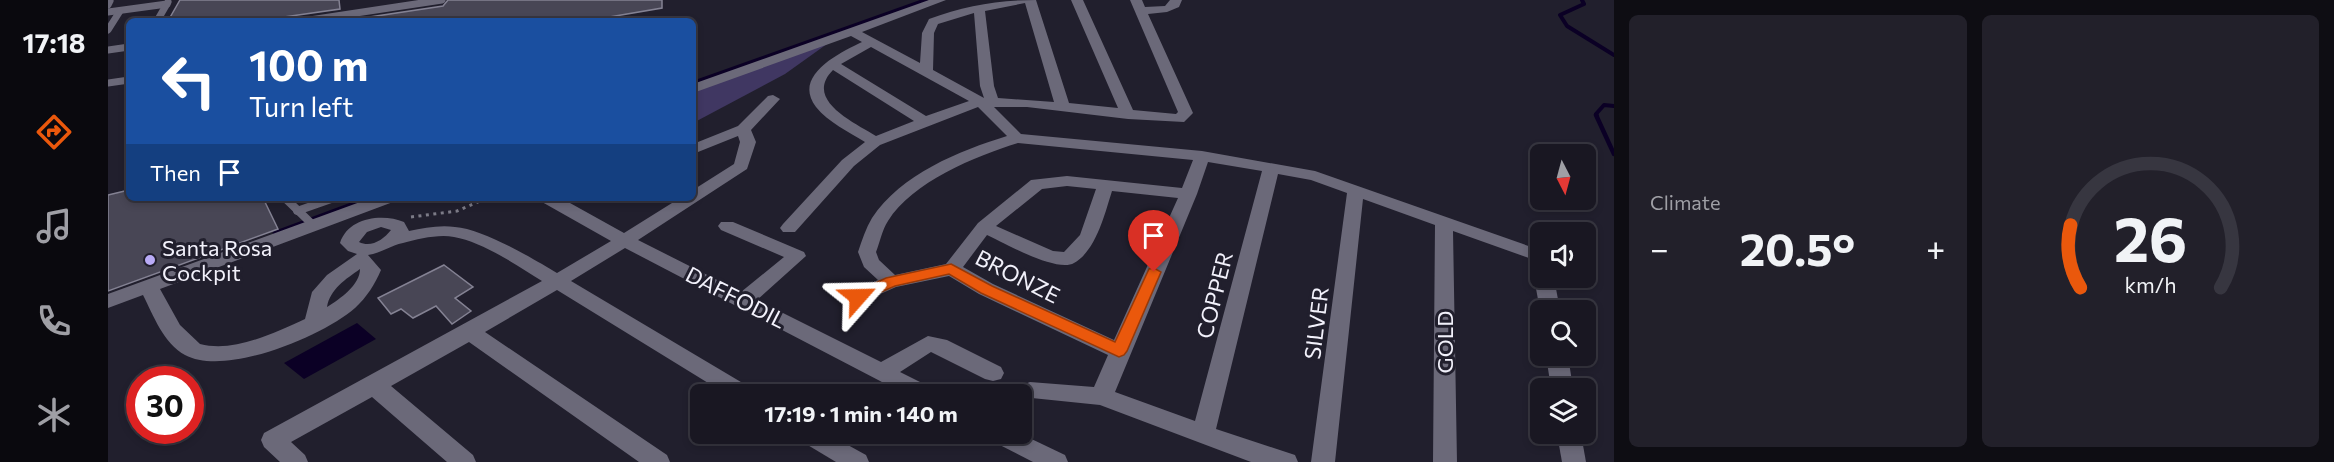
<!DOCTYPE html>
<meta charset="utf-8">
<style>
:root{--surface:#191722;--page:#22202a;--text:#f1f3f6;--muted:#9f9fa5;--line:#373640;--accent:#ea580c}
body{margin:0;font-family:Commissioner,sans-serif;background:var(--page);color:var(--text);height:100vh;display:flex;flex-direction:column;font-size:22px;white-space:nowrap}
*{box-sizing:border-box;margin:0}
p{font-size:20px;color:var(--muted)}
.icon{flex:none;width:33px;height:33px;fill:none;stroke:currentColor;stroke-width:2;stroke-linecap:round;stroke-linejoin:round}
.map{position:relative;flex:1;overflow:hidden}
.details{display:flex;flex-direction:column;gap:15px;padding:15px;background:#0e0d13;width:720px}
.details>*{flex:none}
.top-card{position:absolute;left:18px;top:18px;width:570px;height:183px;border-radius:9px;box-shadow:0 3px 9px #0003,0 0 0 2px var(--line);background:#1a4fa0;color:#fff;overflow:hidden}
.needle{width:39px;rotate:174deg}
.tools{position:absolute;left:1422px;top:144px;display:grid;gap:12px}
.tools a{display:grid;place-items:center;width:66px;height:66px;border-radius:9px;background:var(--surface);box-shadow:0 3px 9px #0003,0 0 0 2px var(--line);font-size:30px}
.speed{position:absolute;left:18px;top:366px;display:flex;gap:12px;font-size:30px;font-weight:700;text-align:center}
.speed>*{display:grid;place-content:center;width:78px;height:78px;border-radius:50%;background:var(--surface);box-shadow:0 3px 9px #0003,0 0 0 2px var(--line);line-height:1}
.speed .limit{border:9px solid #d22;background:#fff;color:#111}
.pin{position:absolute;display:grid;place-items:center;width:51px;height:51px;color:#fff;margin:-62px -26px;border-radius:50% 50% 50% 0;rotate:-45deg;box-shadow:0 0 6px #0007}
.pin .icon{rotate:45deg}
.me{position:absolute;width:66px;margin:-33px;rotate:65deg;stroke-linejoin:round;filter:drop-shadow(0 0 4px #0008)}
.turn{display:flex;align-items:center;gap:21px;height:126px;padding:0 24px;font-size:27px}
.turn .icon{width:78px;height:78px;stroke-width:2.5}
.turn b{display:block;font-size:42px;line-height:51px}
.then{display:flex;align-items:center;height:57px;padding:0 24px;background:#0003;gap:12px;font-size:22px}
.big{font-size:45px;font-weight:700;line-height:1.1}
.details .widget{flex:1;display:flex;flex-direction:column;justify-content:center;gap:9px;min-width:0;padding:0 21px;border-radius:9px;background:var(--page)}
.details .dial{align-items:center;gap:0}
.dial svg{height:156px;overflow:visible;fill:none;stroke:var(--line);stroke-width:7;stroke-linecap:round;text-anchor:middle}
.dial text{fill:var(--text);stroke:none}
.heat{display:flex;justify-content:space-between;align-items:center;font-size:33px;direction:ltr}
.details .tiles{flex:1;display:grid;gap:15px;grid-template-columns:repeat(2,1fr)}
.trip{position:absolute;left:582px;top:384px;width:342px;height:60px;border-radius:9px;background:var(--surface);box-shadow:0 3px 9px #0003,0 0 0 2px var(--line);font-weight:700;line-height:60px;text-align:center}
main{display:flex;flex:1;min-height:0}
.menu{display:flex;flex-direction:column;width:108px;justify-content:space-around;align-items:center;background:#0a090e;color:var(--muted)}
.menu .icon{width:42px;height:42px}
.menu .current{color:var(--accent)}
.menu b{font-size:27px;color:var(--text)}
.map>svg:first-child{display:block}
</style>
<main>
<nav class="menu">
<b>17:18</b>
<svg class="icon current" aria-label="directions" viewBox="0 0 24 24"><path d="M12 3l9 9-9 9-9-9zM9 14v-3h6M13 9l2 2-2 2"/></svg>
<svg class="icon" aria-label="music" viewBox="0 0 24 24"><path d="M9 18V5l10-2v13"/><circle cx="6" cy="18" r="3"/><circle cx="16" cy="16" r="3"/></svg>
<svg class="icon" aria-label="phone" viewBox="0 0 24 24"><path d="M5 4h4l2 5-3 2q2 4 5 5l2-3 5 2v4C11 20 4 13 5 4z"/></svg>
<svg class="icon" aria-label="climate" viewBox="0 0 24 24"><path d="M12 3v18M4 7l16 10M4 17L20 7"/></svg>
</nav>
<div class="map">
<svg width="1506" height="462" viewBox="0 0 1506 462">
<rect width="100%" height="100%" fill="#211f2d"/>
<path fill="#403762" d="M726,39L677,74L585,123V90Z"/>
<path fill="#0b0025" d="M249,323L268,339L196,379L176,363Z"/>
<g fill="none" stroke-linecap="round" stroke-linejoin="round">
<g stroke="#0b0025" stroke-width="4">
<path d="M1474,0L1476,4L1452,15L1459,26L1506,55"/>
<path d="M585,83L818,0"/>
<path d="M1489,116L1488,114L1496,105L1506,106"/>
</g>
<g stroke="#0b0025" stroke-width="4.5">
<path d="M1488,115L1506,154"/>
<path d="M167,233L261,198"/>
</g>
</g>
<g fill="#484655" stroke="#848293" stroke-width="1.5">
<path d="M72,0H231L232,9L148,21H60Z"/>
<path d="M340,0H554V8L478,21H262V17L335,6Z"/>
<path d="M21,190V198H155L170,229L0,291V195Z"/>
<path d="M336,265L365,287L347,298L363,311L344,324L328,306L305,318L293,309L283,314L270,298Z"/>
</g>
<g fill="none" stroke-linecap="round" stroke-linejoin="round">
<path stroke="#7c7b87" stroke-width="3" stroke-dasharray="3 4.5" stroke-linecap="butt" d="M303,217L349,211L379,198"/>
<g stroke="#6b6979" stroke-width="7">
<path d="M0,5L2,1"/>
<path d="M0,12L59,4"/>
<path d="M49,21L60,2"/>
<path d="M195,21L334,0"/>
<path d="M0,30L12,11"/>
<path d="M0,50L21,47"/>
<path d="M0,83L21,80"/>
</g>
<g stroke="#6b6979" stroke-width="8">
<path d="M177,198L205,225"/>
<path d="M189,211L226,198"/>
</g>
<g fill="#6b6979" fill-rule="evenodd">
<path d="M821,0H838L754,32L812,63L814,33L821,19C856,6 890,0 928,0L961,103L1010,108L963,0H975L1025,110L1068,114L1070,112L1022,0H1034L1037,7L1057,6L1062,0H1074L1071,7L1059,12L1040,14L1085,113L1076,122L1020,119L919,107H886L913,134L1094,151L1207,171L1432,250V262L1345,231L1349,462H1325L1327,225L1255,199L1227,462H1203L1239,193L1203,180L1170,174L1108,429L1187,455L1190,462H1143L992,405L914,397L911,391L914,385L922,382L986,387L1000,355L871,294L841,276L788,287L750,304L743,302L740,297L743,292L770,280L756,267L750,252C754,240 758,228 764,218C793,174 851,151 899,136L870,107L772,145L746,166L687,232H675L672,228L675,224L734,160L757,142C741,132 720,122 708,107C684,76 731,53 754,42L743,36L585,93V84ZM917,3L946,102L890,98L886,86L877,11ZM866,13L872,86L876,98L825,70L826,33L830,24ZM763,47L861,101L818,116L733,64ZM725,70L806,121L768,136C747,123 695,100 725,70ZM910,143L1085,160L1074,188L959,176L923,180L870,223L838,264L787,275L771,260L768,252C772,242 774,230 780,221C804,182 868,156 910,143ZM1100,162L1154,171L1087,421L1007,392L1089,194ZM959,186L988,189L972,235L956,252L945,251L888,226L934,189ZM1004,191L1070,198L1006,340L885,284L855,267L879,235C896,243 949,273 966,263C988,251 997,213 1004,191Z"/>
<path d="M665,95L672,99L643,130L648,142L639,169L530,240L633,292L676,257L613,230L610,226L613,222H625L696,252L698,256L649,300L773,362L820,336L839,340L893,367L896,373L893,379L885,381L877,379L823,352L792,372L824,388L827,394H797L517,248L463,281L643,388L646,394H618L449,290L377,332L559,455L562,462H531L361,342L283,386L365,455L368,462H339L264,397L183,442L197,455L200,462H172L156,447L153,440L156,433L434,281C410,266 375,242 346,237C330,234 311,239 295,243C283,245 274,253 260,255L273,270C267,284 259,297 247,308C215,336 118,377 77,355C56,344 45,315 35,295L0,308V294L263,198H288L285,202L52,289L72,325L92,344C126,353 166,333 197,319L204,292L219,275L249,254L240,251L232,243C240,217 275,213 296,222L301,231C316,228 331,225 347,227C375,229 424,258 449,273L503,241L434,202L431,198H453L516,233L572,198H585V190L626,164L632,142L630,136L585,154V144L630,126L660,96ZM273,227L283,230C275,240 263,248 251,242L259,232ZM252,269C252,285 232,299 219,307C222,289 238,279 252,269Z"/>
<path d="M1432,273V278H1446L1452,310H1432L1426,278Z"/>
<path d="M1438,356H1460L1465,388H1443Z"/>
<path d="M689,434H720L758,455L761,462H728L693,441Z"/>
<path d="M880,434H913L957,455L960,462H925L884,441Z"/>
<path d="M1449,434H1473L1478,462H1454Z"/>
</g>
</g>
<path fill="#ea580c" stroke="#983908" stroke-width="1.5" d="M843,264L884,286L1007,342L1041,269L1046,268L1053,272L1019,351L1016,355L1011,357L873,293L841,274L787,286L750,302L743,297L745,293L778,278Z"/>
<circle fill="#b9abf7" stroke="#211f2d" stroke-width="2" cx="42" cy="260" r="6"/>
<g text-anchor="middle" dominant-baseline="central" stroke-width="6" stroke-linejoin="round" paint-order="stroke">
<g font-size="22" fill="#f2f1fb" stroke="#211f2d" text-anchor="start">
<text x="54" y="247">Santa Rosa<tspan x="54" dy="25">Cockpit</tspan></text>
</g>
<g font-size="22" fill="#f2f1fb" stroke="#211f2d">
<text transform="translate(910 276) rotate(27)">BRONZE</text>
<text transform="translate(1106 295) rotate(-76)">COPPER</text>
<text transform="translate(628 297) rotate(27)">DAFFODIL</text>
<text transform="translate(1208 323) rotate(-83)">SILVER</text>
<text transform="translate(1336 342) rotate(-90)">GOLD</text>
</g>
</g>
</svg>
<div class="tools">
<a><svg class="needle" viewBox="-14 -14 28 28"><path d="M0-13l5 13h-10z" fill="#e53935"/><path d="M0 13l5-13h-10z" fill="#9f9fa5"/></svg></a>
<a><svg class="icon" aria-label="sound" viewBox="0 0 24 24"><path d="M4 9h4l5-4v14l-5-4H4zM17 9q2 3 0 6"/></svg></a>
<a><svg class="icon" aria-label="search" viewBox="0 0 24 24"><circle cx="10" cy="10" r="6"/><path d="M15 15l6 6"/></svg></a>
<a><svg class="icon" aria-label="layers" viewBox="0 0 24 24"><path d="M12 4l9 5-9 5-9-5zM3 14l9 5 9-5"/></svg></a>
</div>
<div class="speed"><div class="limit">30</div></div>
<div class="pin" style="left:1046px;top:272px;background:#d93025"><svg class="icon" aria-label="arrive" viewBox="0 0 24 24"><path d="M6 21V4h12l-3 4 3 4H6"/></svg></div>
<svg class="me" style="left:750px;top:297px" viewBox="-20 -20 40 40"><path d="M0-17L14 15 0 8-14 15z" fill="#ea580c" stroke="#fff" stroke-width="4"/></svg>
<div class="trip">17:19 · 1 min · 140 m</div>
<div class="top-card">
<div class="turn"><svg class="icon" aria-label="left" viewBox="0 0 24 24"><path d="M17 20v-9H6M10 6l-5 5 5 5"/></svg><div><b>100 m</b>Turn left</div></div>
<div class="then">Then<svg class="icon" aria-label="arrive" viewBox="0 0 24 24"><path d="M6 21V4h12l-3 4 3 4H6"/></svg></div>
</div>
</div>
<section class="details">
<div class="tiles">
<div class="widget"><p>Climate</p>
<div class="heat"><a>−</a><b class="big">20.5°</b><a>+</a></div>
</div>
<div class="widget dial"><svg viewBox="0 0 100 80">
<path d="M14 69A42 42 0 1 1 86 69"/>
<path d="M14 69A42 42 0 0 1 9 37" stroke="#ea580c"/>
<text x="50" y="56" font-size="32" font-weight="700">26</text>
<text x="50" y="72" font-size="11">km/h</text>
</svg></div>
</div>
</section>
</main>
